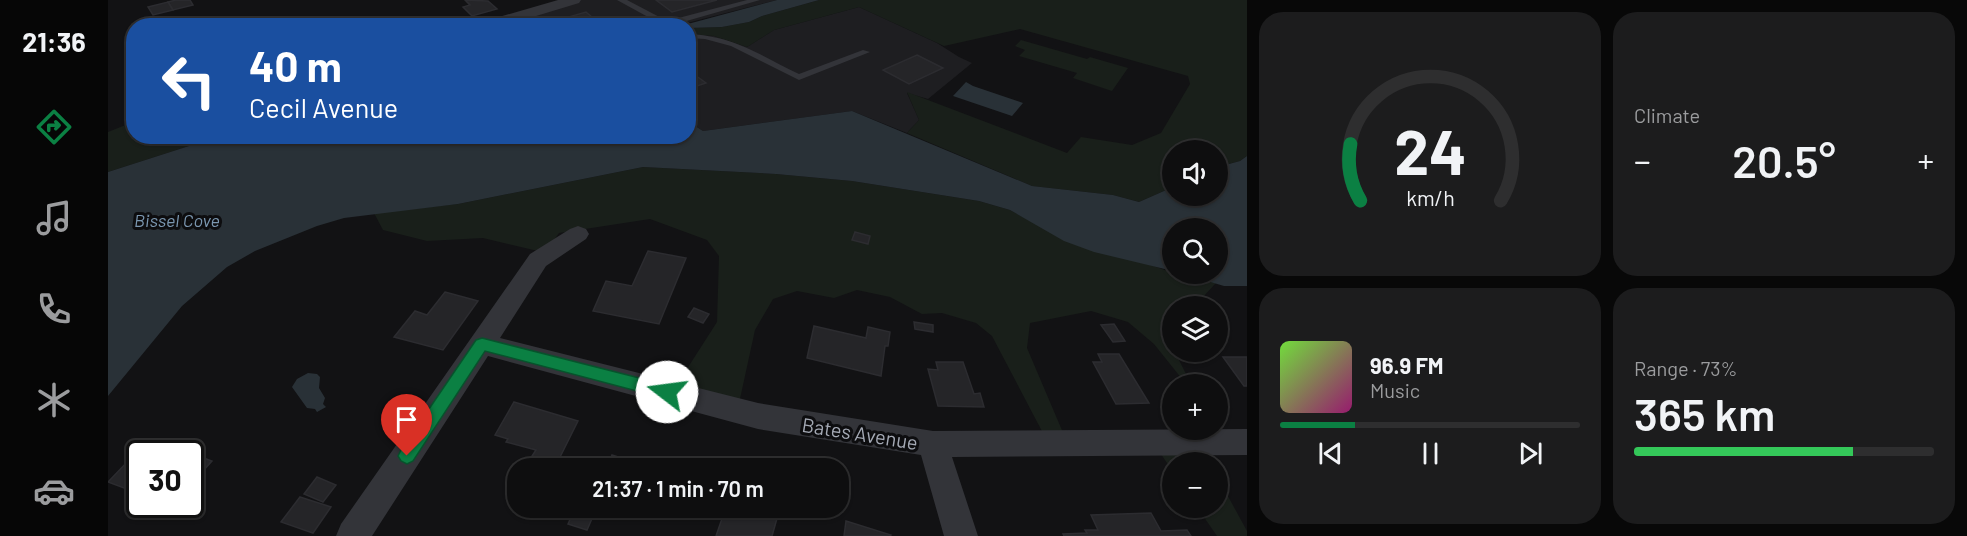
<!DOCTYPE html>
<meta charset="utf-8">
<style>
:root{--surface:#0e0e0f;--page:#1c1c1d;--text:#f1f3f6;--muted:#9b9c9e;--line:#2e2e2f;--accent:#0b8043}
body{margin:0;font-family:Barlow,sans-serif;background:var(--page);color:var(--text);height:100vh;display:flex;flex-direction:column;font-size:22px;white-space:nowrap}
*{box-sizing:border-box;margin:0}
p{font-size:20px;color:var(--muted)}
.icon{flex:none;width:33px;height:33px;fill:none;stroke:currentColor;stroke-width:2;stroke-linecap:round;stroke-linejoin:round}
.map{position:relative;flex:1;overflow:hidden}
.panel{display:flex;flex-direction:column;gap:12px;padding:12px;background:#080808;width:720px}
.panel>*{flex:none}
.banner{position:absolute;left:18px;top:18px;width:570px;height:126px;border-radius:24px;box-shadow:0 2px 4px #0004,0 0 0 2px var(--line);background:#1a4fa0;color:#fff;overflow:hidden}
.buttons{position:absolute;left:1054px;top:140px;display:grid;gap:12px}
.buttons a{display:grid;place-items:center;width:66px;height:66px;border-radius:50%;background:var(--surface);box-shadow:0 2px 4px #0004,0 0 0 2px var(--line);font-size:30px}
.speed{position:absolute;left:18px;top:440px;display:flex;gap:12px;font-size:30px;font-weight:700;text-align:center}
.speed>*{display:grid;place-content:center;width:78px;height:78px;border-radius:50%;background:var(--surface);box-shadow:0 2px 4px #0004,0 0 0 2px var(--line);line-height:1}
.speed .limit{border:3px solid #111;border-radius:9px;background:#fff;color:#111}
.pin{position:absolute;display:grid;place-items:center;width:51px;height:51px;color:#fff;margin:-62px -26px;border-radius:50% 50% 50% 0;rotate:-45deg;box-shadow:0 0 6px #0007}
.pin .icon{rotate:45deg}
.me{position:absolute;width:66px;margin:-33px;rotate:285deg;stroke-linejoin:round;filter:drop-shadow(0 0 4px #0008)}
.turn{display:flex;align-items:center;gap:21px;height:126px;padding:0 24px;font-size:27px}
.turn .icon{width:78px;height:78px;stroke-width:2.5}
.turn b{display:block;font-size:42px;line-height:51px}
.big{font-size:45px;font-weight:600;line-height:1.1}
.panel .card{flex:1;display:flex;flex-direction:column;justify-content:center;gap:9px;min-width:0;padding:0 21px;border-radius:24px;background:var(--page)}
.panel .dial{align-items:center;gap:0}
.dial svg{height:156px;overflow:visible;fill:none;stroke:var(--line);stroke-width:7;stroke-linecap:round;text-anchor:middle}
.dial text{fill:var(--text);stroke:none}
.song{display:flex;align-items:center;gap:18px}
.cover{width:72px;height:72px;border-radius:9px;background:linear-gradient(135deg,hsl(100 70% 55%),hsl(320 70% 35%))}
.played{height:6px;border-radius:3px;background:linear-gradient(90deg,var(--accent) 25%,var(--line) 25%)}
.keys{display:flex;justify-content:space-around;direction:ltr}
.heat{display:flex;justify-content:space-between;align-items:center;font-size:33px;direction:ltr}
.charge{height:9px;border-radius:4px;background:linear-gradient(90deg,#34c759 73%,var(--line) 0)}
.panel .tiles{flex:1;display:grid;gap:12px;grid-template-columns:repeat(2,1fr)}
.trip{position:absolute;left:399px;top:458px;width:342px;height:60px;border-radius:24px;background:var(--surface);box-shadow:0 2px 4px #0004,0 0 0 2px var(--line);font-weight:600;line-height:60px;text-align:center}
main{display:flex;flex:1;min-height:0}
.tabs{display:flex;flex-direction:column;width:108px;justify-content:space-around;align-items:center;background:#060606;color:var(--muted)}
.tabs .icon{width:42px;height:42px}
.tabs .active{color:var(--accent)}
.tabs b{font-size:27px;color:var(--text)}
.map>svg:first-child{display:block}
</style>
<main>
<nav class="tabs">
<b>21:36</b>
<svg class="icon active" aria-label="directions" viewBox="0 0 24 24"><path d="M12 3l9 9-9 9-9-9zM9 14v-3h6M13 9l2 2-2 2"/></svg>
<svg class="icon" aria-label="music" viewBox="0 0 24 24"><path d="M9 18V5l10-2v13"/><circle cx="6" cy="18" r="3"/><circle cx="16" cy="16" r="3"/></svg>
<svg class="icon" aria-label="phone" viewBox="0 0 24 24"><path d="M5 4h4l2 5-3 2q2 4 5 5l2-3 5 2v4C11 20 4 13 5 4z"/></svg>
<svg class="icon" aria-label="climate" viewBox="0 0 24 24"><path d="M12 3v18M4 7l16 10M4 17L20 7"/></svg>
<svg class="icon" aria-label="car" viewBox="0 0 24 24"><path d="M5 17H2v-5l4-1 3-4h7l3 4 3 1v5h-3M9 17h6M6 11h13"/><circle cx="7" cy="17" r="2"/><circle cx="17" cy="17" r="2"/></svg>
</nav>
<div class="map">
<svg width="1139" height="536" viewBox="0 0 1139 536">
<rect width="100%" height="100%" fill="#121214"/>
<g fill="#1e1e21">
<path d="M454,0H669L571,25L363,26Z"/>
<path d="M751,7L829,43L851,57L864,63L820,99L799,93L811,120L799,133L744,111L595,131L581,122L580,34L606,36L639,47L666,30Z"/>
</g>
<g fill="#191f1a">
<path d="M711,0H1139V156L1132,161L1110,167V150H1065V187L1031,202L1005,195L924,186L799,133L811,120L799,92L959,153L973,137L1024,145L1053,133L1082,84L1080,76L912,29L836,46L751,7L666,30L639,47L606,36L581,34L580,28L614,27L641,22L654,16Z"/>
<path d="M913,40L979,59L982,57L1020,68L1004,91L965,78L969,73L911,56L917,50L907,46Z"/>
<path d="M25,122L26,136L109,137L0,172V132Z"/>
<path d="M535,167L668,174L744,181L871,201L902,210L926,223L1065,273L1108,283L1094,298L1098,306H1065V333L1060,338L1083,384H1078L1046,344L1020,322L983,311L922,323L919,348L959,442L937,437L884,336L868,323L834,313L814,314L782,297L749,290L726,298L689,291L665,299L647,330L630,408L568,386L609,322L611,256L599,240L542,219L451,233L438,251H430L375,238L319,241L275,230L266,213L350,204Z"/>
<path d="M1049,448H1093L1101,462H1065V472Z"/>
<path d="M1110,478L1139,531V536H1109L1089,507H1110Z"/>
</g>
<g fill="#293137">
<path d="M669,0H711L654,16L641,22L614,27L581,28L580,26L576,25Z"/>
<path d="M858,82L865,86L915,103L904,116L845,96Z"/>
<path d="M744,111L924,186L1005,195L1031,202L1065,187V195H1110V167L1132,161L1139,156V286H1116L1072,273H1110V228H1065V271L986,252L956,241L902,210L871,201L744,181L668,174L535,167L350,204L236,218L209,226L147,251L119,267L74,306L0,396V172L109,137L580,136L581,122L595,131Z"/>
<path d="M200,373L209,374L212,377L211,388L217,398L215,404L218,407L209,412L207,409L199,408L184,387L189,379Z"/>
</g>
<g fill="#252528" stroke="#2c2c30" stroke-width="1.5">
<path d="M68,0H82L85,5L65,10L60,2Z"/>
<path d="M357,0L380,1L389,9L364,16L355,7L362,5Z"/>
<path d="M548,0H609L564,12Z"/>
<path d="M60,2L65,10L45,15L40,7Z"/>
<path d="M478,12L491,23L500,21L507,25L457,26L450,20Z"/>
<path d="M809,55L835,68L801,84L775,70Z"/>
<path d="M580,70L598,83L580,89Z"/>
<path d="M747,232L762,236L760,244L744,240Z"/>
<path d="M540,251L578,258L551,324L485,311L498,281L524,286Z"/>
<path d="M337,292L370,301L335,350L286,337L307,311L319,315Z"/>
<path d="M586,308L601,314L595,323L580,317Z"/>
<path d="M806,322L825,325V332L807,329Z"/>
<path d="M1006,324L1017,341L1005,342L993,325Z"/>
<path d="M706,326L758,338L760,327L782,332L780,346H777L773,376L699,358Z"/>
<path d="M990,354H1011L1041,403L1008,404L985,362H994Z"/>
<path d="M1115,357H1139V386H1136Z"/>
<path d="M828,362H855L866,394L872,393L876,407L830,406L820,369L830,370Z"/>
<path d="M406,402L470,421L449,463L424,456L428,450L398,442L400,439L387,435Z"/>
<path d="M41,439L81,453H32V494L0,482Z"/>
<path d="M82,453L104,461L82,485Z"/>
<path d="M504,455L526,462L523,468H498Z"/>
<path d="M209,477L228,485L215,502L196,494Z"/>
<path d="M192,497L223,507L205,533L173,522Z"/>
<path d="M618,507H646L670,515L664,536H608Z"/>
<path d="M467,508L486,514L479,530L460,524Z"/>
<path d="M1043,513L1053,531L1079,530L1083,536H956L955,534L979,533L977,530H990L983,515Z"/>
<path d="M738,521L783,535L782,536H736Z"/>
</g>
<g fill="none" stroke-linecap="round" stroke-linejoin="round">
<g fill="#333439" fill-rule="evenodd">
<path d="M509,0H519L559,21L639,0H652L561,26H546L551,23Z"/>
<path d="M580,34C627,36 651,55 691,74L755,50L762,52L691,80L623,46L597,39L580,38Z"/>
</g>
<g fill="#333439" fill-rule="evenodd">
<path d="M450,0H473L471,3L395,26H369L370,23Z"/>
<path d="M470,226L478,229L481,234L478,239L438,266L392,338L650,403L825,431L1139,429V455L844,457L870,536H836L813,455L650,429L380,356L264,536H228L233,524L422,254L462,229Z"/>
</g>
</g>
<path fill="#0b8043" stroke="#07532c" stroke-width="1.5" d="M374,338L559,385L565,387L567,392L565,397L559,399L377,351L305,461L299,464L293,461L290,456L293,450L368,340Z"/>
<g text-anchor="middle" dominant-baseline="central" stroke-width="6" stroke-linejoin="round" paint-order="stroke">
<g font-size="18" font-style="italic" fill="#7b97b0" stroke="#0d0d0f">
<text x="69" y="220">Bissel Cove</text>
</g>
<g font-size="20" fill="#a4a9b4" stroke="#0d0d0f">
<text transform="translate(752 433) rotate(9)">Bates Avenue</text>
</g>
</g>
</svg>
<div class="buttons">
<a><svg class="icon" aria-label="sound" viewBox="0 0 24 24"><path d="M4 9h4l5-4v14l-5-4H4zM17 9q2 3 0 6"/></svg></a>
<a><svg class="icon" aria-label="search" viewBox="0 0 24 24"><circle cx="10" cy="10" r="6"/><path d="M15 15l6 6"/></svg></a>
<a><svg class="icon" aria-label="layers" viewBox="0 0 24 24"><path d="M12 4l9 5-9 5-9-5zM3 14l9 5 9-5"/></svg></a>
<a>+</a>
<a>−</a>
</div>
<div class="speed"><div class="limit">30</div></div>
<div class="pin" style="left:299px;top:456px;background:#d93025"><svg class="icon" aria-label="arrive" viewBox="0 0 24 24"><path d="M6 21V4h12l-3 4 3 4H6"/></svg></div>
<svg class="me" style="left:559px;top:392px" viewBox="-20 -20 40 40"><circle r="19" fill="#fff"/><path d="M0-13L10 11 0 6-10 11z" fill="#0b8043"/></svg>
<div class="trip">21:37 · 1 min · 70 m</div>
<div class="banner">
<div class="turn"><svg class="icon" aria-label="left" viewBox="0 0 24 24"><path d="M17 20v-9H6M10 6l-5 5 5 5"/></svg><div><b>40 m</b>Cecil Avenue</div></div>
</div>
</div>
<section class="panel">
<div class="tiles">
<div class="card dial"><svg viewBox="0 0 100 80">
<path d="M14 69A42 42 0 1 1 86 69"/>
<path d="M14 69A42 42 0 0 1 9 40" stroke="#0b8043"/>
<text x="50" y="56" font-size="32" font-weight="700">24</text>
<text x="50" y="72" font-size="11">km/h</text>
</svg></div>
<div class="card"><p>Climate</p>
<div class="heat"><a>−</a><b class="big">20.5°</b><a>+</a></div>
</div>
<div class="card">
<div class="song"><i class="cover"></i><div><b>96.9 FM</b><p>Music</p></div></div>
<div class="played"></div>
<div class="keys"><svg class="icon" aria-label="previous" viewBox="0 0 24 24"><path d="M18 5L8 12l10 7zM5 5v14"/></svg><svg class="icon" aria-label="pause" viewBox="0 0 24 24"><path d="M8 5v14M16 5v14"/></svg><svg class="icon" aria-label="next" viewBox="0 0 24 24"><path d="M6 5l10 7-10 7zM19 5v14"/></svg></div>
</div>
<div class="card"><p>Range · 73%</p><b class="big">365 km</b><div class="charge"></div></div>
</div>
</section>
</main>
